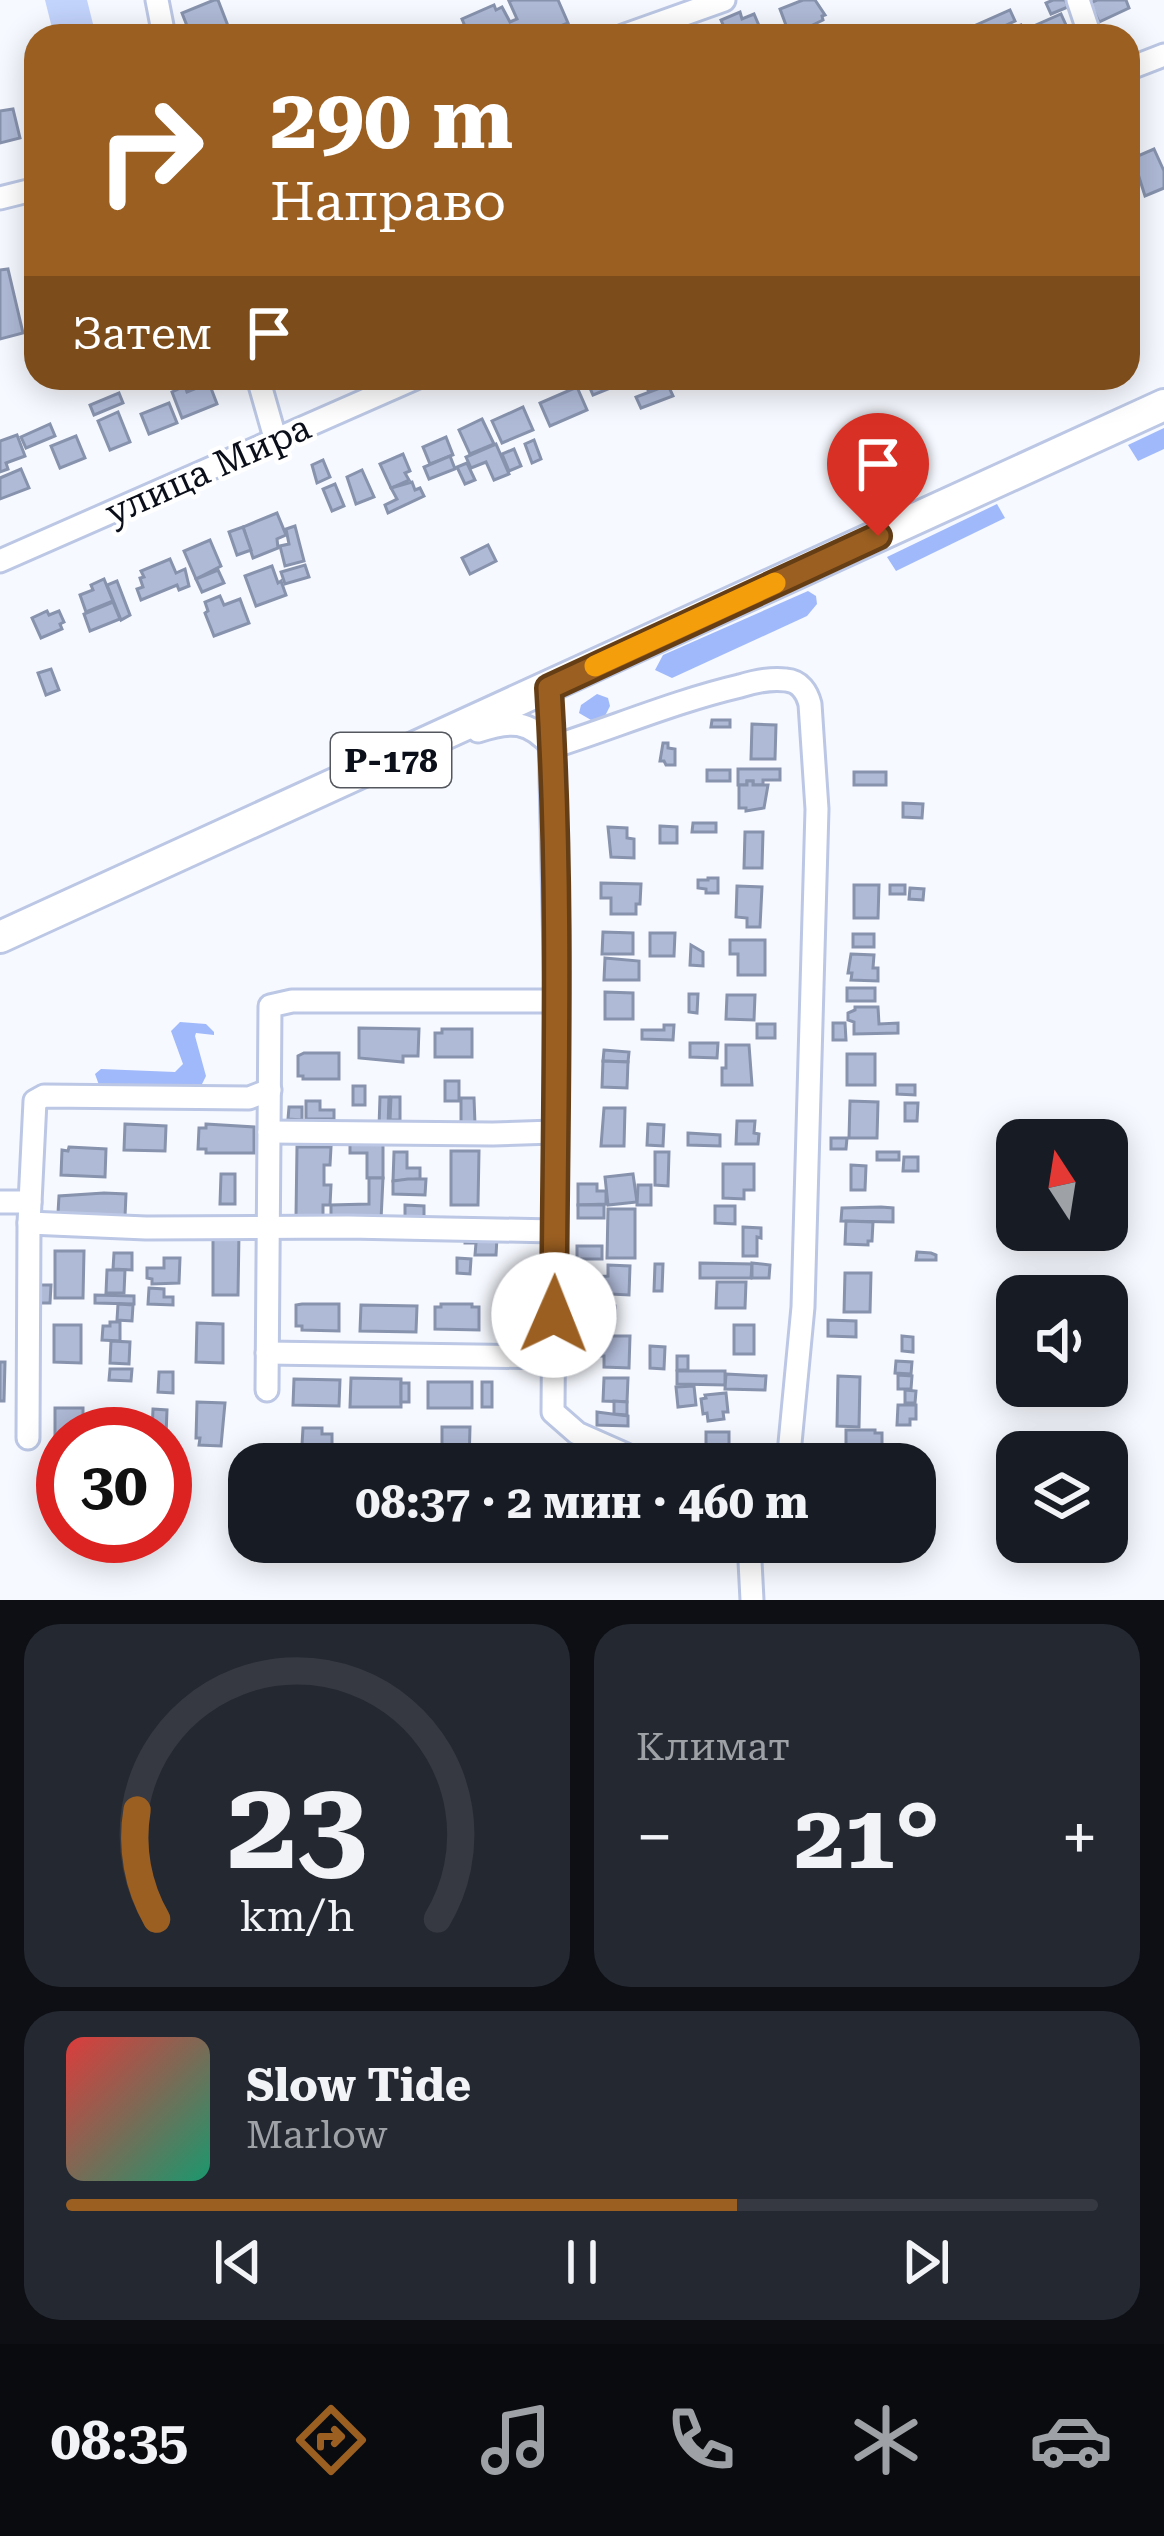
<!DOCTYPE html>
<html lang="ru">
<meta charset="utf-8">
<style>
:root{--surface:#171b24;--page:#242831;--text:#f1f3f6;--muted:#9ea1a6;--line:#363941;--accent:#9b5f21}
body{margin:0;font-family:"Roboto Serif",serif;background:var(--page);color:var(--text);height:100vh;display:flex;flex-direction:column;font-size:45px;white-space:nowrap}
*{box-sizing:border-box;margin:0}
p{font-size:39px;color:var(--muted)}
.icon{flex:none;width:66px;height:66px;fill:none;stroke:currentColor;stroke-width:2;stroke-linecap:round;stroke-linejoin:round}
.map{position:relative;height:1600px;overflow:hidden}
.sheet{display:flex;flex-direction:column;gap:24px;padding:24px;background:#0d0f14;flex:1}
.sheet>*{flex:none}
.banner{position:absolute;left:24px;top:24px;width:1116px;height:366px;border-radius:36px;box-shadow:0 6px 30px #0003;background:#9b5f21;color:#fff;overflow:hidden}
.needle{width:78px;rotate:348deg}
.fabs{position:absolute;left:996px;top:1119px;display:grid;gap:24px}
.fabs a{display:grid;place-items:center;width:132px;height:132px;border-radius:24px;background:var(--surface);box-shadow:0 6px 30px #0003;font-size:60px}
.speed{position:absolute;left:36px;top:1407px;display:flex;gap:24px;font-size:60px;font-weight:700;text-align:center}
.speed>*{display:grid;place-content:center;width:156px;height:156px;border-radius:50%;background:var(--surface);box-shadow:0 6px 30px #0003;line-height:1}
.speed .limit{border:18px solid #d22;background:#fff;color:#111}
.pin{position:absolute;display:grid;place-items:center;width:102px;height:102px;color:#fff;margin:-123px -51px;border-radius:50% 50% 50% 0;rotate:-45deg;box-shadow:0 0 12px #0007}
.pin .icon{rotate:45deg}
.me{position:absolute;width:132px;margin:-66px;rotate:1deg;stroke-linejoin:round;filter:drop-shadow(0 0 9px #0008)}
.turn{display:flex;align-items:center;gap:42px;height:252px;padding:0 48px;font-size:54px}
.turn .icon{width:156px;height:156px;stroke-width:2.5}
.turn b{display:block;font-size:84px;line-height:102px}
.then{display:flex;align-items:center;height:114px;padding:0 48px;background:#0003;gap:24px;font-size:45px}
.big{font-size:90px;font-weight:700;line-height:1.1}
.sheet .widget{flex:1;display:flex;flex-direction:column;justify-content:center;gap:18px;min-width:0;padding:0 42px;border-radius:36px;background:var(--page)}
.sheet .dial{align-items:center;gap:0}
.dial svg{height:312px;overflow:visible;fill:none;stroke:var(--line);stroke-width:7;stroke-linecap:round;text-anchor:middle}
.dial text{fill:var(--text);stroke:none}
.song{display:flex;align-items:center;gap:36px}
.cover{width:144px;height:144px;border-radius:18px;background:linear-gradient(135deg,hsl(0 70% 55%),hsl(160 70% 35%))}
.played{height:12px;border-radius:6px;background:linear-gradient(90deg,var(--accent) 65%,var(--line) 65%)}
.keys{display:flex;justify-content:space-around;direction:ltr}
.heat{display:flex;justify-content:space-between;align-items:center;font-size:66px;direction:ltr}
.sheet .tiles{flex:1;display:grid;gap:24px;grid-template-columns:1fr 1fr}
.widget:last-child{grid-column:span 2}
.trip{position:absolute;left:228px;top:1443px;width:708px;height:120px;border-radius:36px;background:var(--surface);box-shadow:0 6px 30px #0003;font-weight:700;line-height:120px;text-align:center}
.tab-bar{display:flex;height:192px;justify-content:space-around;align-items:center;background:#090b0e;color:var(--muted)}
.tab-bar .icon{width:84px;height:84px}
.tab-bar .selected{color:var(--accent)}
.tab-bar b{font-size:54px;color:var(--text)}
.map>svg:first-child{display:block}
</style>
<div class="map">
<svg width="1164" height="1600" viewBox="0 0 1164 1600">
<rect width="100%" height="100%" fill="#f6f9ff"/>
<path fill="#c2d3fc" d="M45,0H87L96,36H54Z"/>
<g fill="#a0b9fa">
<path d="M1164,428V449L1138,461L1128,445Z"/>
<path d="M997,504L1005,518L896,571L887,557Z"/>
<path d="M808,591L816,596L817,604L807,616L672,678L655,670L663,655Z"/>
<path d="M597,694L608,698L610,706L605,716L591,720L579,713L581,705Z"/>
<path d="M180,1022L206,1024L214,1032V1035L196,1033L195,1036L206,1076L201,1086L106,1087L99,1085L95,1074L101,1069L175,1072L183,1064L171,1031Z"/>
</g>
<g fill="#afbad7" stroke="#8792ad" stroke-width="3">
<path d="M214,0H218L228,26L221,29L224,36H191L182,13Z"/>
<path d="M513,0H558L568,23L536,36H469L462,19L494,5L496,10L502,7L510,22L517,19L509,1Z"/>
<path d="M803,0H815L825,15L822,16L823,20L790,36L780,9Z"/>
<path d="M1053,0H1065L1068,7L1051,14L1046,3Z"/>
<path d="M1097,0H1126L1129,8L1099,22L1090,3Z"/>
<path d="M1010,10L1015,21L989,33L990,36H979L974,26Z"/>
<path d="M740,12L742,19L754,14L760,28L749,33L750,36H728L721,20Z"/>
<path d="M1061,14L1071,36H1040L1036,25Z"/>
<path d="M1021,25L1026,36H1005L1003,32Z"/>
<path d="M13,109L20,138L0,143V111Z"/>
<path d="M1154,149L1164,171V188L1145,196L1133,158Z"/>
<path d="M8,269L23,333L0,339V270Z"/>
<path d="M615,378L618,385L593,395L586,379Z"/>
<path d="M643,378H667L669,382L648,390Z"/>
<path d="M209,383L217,404L182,418L172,392L185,386L187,392Z"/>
<path d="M668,385L673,396L641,408L636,397Z"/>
<path d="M577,387L587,410L550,426L540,403Z"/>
<path d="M119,393L123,403L94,415L90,405Z"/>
<path d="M169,403L177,423L149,434L141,414Z"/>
<path d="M523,407L533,430L502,443L492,421Z"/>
<path d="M118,412L130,442L110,450L98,421Z"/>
<path d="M482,419L494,444L470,454L459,430Z"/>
<path d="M50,424L55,436L26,448L21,437Z"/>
<path d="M17,435L25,456L6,463L8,469L0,472V441Z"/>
<path d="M76,436L85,458L60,468L51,446Z"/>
<path d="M446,437L453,455L430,464L423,447Z"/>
<path d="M534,440L541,459L532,463L525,444Z"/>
<path d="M496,444L509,474L494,480L486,462L471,468L466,457Z"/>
<path d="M514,449L521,466L509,471L502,454Z"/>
<path d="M403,454L410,471L405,473L409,480L391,488L380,464Z"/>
<path d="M450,456L455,469L429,479L424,467Z"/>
<path d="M323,460L330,477L317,483L312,465Z"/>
<path d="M467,463L475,480L465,484L457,467Z"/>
<path d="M21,469L29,488L0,499V478Z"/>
<path d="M362,470L374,497L356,504L347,477Z"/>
<path d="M412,482L415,490L420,488L424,496L388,513L385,505L397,499L391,488Z"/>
<path d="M335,484L344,506L332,511L323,489Z"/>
<path d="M277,513L286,535L277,539L278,548L253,558L243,527Z"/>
<path d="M295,526L304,561L285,566L280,546L289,544L286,529Z"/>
<path d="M243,527L251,550L237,555L229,532Z"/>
<path d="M210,540L221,566L196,579L184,551Z"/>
<path d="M488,545L496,561L470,574L462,558Z"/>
<path d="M170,559L176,573L185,569L189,586L179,590L177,585L141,600L137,589L143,587L140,578L144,577L141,571Z"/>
<path d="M305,565L309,577L285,584L281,572Z"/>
<path d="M272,566L278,583L281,581L286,595L256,606L245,576Z"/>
<path d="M218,570L224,583L202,592L196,579Z"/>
<path d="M104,579L113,601L86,612L80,595L93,590L91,585Z"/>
<path d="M117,581L130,615L121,620L107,585Z"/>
<path d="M220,596L224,605L240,599L249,623L214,636L205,613L208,611L205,602Z"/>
<path d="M113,602L120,619L90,631L84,614Z"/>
<path d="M47,611L49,615L59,611L64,622L60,624L62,629L41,638L32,618Z"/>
<path d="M51,669L59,690L46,695L38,673Z"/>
<path d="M712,720H730V727H711Z"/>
<path d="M752,724L776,725L775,759H751Z"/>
<path d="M663,743H668V748L675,749V765H666L664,761H660Z"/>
<path d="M738,769H780V780H763V785H753V781H747V785H738Z"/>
<rect x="707" y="770" width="23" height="11"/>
<rect x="854" y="772" width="32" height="13"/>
<path d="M747,781H753V785H768L764,808L746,811V808H739V785H747Z"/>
<path d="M903,803L923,804L922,818L903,817Z"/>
<path d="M693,823H716V832H692Z"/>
<path d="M660,826L677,827V843H660Z"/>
<path d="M608,827L627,828V838L634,839V858L611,857Z"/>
<path d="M745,832H763L762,868H744Z"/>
<path d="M708,878H718V893H706V889L698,888V880H708Z"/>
<path d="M601,883L641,884L640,904H636V914H611V898H601Z"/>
<path d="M854,885H879L878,918H854Z"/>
<rect x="890" y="885" width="15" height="9"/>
<path d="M737,886L762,887L760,927H747V918L736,917Z"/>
<path d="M910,888L924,889L923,900L909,899Z"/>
<path d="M603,932L633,933V954H602Z"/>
<path d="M650,933H675L674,956H650Z"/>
<rect x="853" y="934" width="21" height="13"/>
<path d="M730,940H765V975H738V954H730Z"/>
<path d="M691,945L703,952V966L690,965Z"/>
<path d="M851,954L874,955L873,968H878V981L851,980L852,973H848Z"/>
<path d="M605,958L639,961V980H604Z"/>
<rect x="847" y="988" width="28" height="13"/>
<path d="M605,992L633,993V1019H605Z"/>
<path d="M689,994H698L697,1013L689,1012Z"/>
<path d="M727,995H755L754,1020L726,1019Z"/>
<path d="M855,1007H878L879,1024L898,1023V1033L854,1034V1022L848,1020V1013L855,1010Z"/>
<path d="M833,1023H845L846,1040H833Z"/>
<rect x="757" y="1024" width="18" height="14"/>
<path d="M664,1025H674L673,1040L642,1039V1030H664Z"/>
<path d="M359,1028L419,1029L418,1056H403V1062L359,1058Z"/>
<path d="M442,1029H472V1057H435V1033H442Z"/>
<path d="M690,1043H718L717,1058L690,1057Z"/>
<path d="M726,1045H749L752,1085H722V1068H726Z"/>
<path d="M604,1050L629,1052L628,1062L603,1061Z"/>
<path d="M304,1053H339V1079H303V1076H298V1056Z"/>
<rect x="847" y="1054" width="28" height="31"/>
<path d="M603,1061L628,1062L627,1088L602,1087Z"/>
<rect x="445" y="1081" width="14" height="20"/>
<path d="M897,1085H915V1095L897,1094Z"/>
<rect x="353" y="1086" width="12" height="19"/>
<path d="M380,1097H389L388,1127H379Z"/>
<path d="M391,1097H400V1120H390Z"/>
<path d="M461,1098H474L475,1124H461Z"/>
<path d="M306,1101H320V1110H334V1119H306Z"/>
<path d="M850,1101L878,1102L877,1138H849Z"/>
<path d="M905,1103H918L917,1121H905Z"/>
<path d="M289,1107H302V1120L288,1119Z"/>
<path d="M604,1108H625L624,1146H601Z"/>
<path d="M737,1121H755L754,1133L759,1134L758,1144H736Z"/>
<path d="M125,1124L166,1126L165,1151L124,1150Z"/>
<path d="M206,1124L254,1127V1153H206V1149H198L199,1128H206Z"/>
<path d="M648,1124L664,1125L663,1146L647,1145Z"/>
<path d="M688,1133L720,1135V1146L688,1145Z"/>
<path d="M831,1138H847L846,1149H831Z"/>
<path d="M350,1139H383V1178H367V1153H350Z"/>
<path d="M69,1147L106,1149L105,1177L61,1175L62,1150L68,1151Z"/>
<path d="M297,1147H331L330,1165H324V1185H331L330,1205H323V1217L296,1216Z"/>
<path d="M451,1151H479L478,1205H451Z"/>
<path d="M394,1152H407V1168H420V1179L393,1181Z"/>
<path d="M655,1152H669L668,1186L655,1185Z"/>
<rect x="877" y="1152" width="22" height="8"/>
<path d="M904,1157H918V1171H903Z"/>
<path d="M723,1164H754V1190H744V1199L723,1198Z"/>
<path d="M851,1165L866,1166L865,1190H851Z"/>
<path d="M221,1174H235V1204H220Z"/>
<path d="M633,1174L637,1202L608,1205L605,1177Z"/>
<path d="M369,1178H383L381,1220H331V1205L369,1204Z"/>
<path d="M408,1179H426L425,1195L393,1194V1181Z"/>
<path d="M578,1184H597V1191H606V1204L578,1205Z"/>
<path d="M638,1185H651V1205H637Z"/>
<path d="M104,1193L126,1194L125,1217L58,1213L59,1196Z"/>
<path d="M405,1205L424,1206V1223L405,1221Z"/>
<rect x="578" y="1205" width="26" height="13"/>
<path d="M715,1206H735V1224L715,1223Z"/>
<path d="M881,1207L893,1208V1222L841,1221L842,1208Z"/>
<path d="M608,1209H635V1258H607Z"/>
<path d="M846,1221L873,1222L872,1241H868V1245L845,1244Z"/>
<path d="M743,1227L761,1228V1238L757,1237V1256H743Z"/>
<path d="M213,1233H239L238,1295H213Z"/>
<path d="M465,1237L497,1238L496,1255H475L476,1243H465Z"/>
<rect x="577" y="1246" width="25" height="13"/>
<path d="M55,1251H84L83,1298H55Z"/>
<path d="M917,1252L931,1253L936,1255V1260H916Z"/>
<path d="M114,1253H132V1270L113,1269Z"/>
<path d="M164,1258H180L179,1283L152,1284V1279L147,1278V1268H164Z"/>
<path d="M457,1258L471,1259L470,1274L457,1273Z"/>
<path d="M700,1263L752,1264L751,1278H700Z"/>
<path d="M752,1263L770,1265L769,1278H752Z"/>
<path d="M655,1264H663L662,1291H654Z"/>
<path d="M608,1265L630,1266L629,1295L592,1293V1277L608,1276Z"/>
<path d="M107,1270H125L124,1293H106Z"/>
<path d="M845,1273H871L870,1312H844Z"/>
<path d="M717,1282H746L745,1308H716Z"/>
<path d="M37,1285H51L50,1303H37Z"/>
<path d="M149,1288L164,1289V1297H173V1305L148,1304Z"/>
<path d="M577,1294L598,1295V1305H577Z"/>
<path d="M95,1295L134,1296V1304L95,1303Z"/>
<path d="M118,1304L133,1305L132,1321L117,1320Z"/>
<path d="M302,1304H339V1331L302,1330V1326H296V1305Z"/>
<path d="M441,1304H472V1307H479V1330L435,1329V1307H441Z"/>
<path d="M361,1305L417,1306L416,1332L360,1331Z"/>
<path d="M589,1305L615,1306V1316L589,1315Z"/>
<path d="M588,1316L613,1317V1326H588Z"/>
<path d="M828,1320L856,1321V1337L828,1336Z"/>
<path d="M110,1322H120V1341L102,1340L103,1326H110Z"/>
<path d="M197,1323L223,1324V1363L196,1362Z"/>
<path d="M54,1325H81V1363L54,1362Z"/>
<rect x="734" y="1325" width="20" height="29"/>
<path d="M598,1329H611V1336H630L629,1368L604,1367V1356H597Z"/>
<path d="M902,1336L913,1337V1352L902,1351Z"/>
<path d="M111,1341L130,1342L129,1364L110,1363Z"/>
<path d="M650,1346L665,1347L664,1369L650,1368Z"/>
<rect x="677" y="1356" width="11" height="14"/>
<path d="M896,1361L912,1362L911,1374L895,1373Z"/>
<path d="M0,1362H5L4,1401H0Z"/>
<path d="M110,1369H132L131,1381L109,1380Z"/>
<path d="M677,1371H725V1385L677,1384Z"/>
<path d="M159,1372H173V1393L158,1392Z"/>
<path d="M726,1374L766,1376L765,1390L725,1389Z"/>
<path d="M898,1375L912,1376L911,1389H898Z"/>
<path d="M838,1376L860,1377L859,1427L837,1426Z"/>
<path d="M351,1378L401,1379V1407H350Z"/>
<path d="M604,1378H628L627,1402L603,1401Z"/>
<path d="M294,1379L340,1380L339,1406L293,1405Z"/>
<rect x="428" y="1382" width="44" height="26"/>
<rect x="482" y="1382" width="10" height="25"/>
<rect x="401" y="1383" width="8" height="19"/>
<path d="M694,1386L696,1405L678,1407L676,1387Z"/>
<path d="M905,1390L916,1391L915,1403H905Z"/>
<path d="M726,1393L728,1412H723L724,1419L708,1421L707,1413L703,1414L701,1399L706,1398L705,1395Z"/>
<path d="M614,1401L627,1402V1415L614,1414Z"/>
<path d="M197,1402L225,1403L221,1446L199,1445L200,1438H196Z"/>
<path d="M898,1405H916V1419H910V1425H897Z"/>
<path d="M55,1408H83V1434H63V1441H55Z"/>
<path d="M153,1409L167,1410L166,1436L152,1434Z"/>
<path d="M109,1410L129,1411L128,1434H109Z"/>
<path d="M597,1412L628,1416V1426L597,1425Z"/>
<path d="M442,1427H470L469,1464H442Z"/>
<path d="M303,1428H322V1434H332V1445H302Z"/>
<path d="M846,1430H875V1433H882V1450H874V1454H846Z"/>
<rect x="706" y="1432" width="23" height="24"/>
<rect x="314" y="1445" width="11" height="19"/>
<rect x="826" y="1450" width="13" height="14"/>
</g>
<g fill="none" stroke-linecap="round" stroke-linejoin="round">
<g stroke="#bbc7e4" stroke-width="27">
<g id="minor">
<path d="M157,0L164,36"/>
<path d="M1078,0L1090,36"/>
<path d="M623,36L724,0"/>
<path d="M1128,69L1164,55"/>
<path d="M0,198L36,189"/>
<path d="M258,378L276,441"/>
<path d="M0,561L416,378"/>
<path d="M549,688L556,1001L553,1412L577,1433L647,1464"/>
<path d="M478,731C511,720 529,720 552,747C615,727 676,701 740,686C753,682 772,678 786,680C800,681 807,692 810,704L817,809L803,1307L788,1464"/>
<path d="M269,1132L493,1134L554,1132"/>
<path d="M0,1202H30"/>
<path d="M29,1223L146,1228L348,1227L554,1231"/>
<path d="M267,1353L553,1357"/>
<path d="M267,1390L270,1006L292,1001H556"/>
<path d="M28,1438L29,1223L35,1101L44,1096L249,1098L270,1090"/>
<path d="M749,1542L752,1600"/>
</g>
</g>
<g stroke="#bbc7e4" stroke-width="36">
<path id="highway" d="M0,937L1164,405"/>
</g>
<use href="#minor" stroke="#fff" stroke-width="21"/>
<use href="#highway" stroke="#fff" stroke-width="30"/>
</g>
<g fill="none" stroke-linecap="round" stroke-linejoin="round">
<g stroke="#653e15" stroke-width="30">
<path id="route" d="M554,1315C555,1106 562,896 549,688L878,536"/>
</g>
<use href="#route" stroke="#9b5f21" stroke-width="21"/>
<path stroke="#f59e0b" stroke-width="21" d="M595,666L775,583"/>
</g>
<g text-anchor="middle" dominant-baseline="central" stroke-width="9" stroke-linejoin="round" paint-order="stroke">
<rect fill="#fff" stroke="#54575e" stroke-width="3" x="331" y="733" width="120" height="54" rx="9"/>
<g font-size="33" font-weight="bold" fill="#0b0f19">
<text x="391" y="760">Р-178</text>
</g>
<g font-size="36" fill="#0b0f19" stroke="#fff">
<text transform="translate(208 470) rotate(-24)">улица Мира</text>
</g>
</g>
</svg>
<div class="fabs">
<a><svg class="needle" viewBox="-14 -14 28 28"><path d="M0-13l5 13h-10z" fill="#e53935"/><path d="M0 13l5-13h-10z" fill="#9ea1a6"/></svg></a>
<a><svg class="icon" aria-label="sound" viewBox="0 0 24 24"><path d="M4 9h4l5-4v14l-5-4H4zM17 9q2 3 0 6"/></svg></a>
<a><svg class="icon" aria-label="layers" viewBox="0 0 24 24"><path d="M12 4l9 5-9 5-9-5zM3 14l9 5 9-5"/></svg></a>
</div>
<div class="speed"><div class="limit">30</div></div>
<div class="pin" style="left:878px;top:536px;background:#d93025"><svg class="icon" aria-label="arrive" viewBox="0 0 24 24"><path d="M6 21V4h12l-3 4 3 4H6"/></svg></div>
<svg class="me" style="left:554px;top:1315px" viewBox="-20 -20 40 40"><circle r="19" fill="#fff"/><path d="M0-13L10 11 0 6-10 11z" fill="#9b5f21"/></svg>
<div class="trip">08:37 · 2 мин · 460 m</div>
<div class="banner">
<div class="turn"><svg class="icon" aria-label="right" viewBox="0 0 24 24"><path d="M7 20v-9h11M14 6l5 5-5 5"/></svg><div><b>290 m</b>Направо</div></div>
<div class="then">Затем<svg class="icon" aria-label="arrive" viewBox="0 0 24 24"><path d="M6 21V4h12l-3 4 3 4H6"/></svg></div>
</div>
</div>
<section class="sheet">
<div class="tiles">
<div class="widget dial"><svg viewBox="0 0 100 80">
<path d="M14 69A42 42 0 1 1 86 69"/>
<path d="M14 69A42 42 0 0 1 9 41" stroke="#9b5f21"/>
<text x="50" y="56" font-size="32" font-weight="700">23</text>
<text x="50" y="72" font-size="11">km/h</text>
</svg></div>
<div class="widget"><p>Климат</p>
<div class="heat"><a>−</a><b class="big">21°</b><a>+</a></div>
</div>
<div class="widget">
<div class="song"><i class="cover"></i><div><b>Slow Tide</b><p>Marlow</p></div></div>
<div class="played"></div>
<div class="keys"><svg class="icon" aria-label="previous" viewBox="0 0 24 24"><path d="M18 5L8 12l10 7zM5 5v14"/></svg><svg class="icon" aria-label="pause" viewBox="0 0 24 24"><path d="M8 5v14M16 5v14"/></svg><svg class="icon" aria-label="next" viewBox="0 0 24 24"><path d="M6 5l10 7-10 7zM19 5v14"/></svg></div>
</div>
</div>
</section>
<nav class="tab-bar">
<b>08:35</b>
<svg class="icon selected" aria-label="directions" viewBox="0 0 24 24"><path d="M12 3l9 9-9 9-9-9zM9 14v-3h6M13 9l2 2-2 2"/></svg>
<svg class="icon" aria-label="music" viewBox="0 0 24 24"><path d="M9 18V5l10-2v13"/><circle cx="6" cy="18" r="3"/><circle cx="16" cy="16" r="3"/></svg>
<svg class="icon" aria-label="phone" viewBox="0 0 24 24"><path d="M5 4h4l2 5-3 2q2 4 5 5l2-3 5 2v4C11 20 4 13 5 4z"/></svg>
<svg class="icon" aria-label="climate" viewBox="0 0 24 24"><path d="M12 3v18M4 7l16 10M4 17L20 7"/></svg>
<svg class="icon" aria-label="car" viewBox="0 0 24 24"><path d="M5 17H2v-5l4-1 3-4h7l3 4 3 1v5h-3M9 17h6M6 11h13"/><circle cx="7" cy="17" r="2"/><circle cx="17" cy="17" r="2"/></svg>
</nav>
